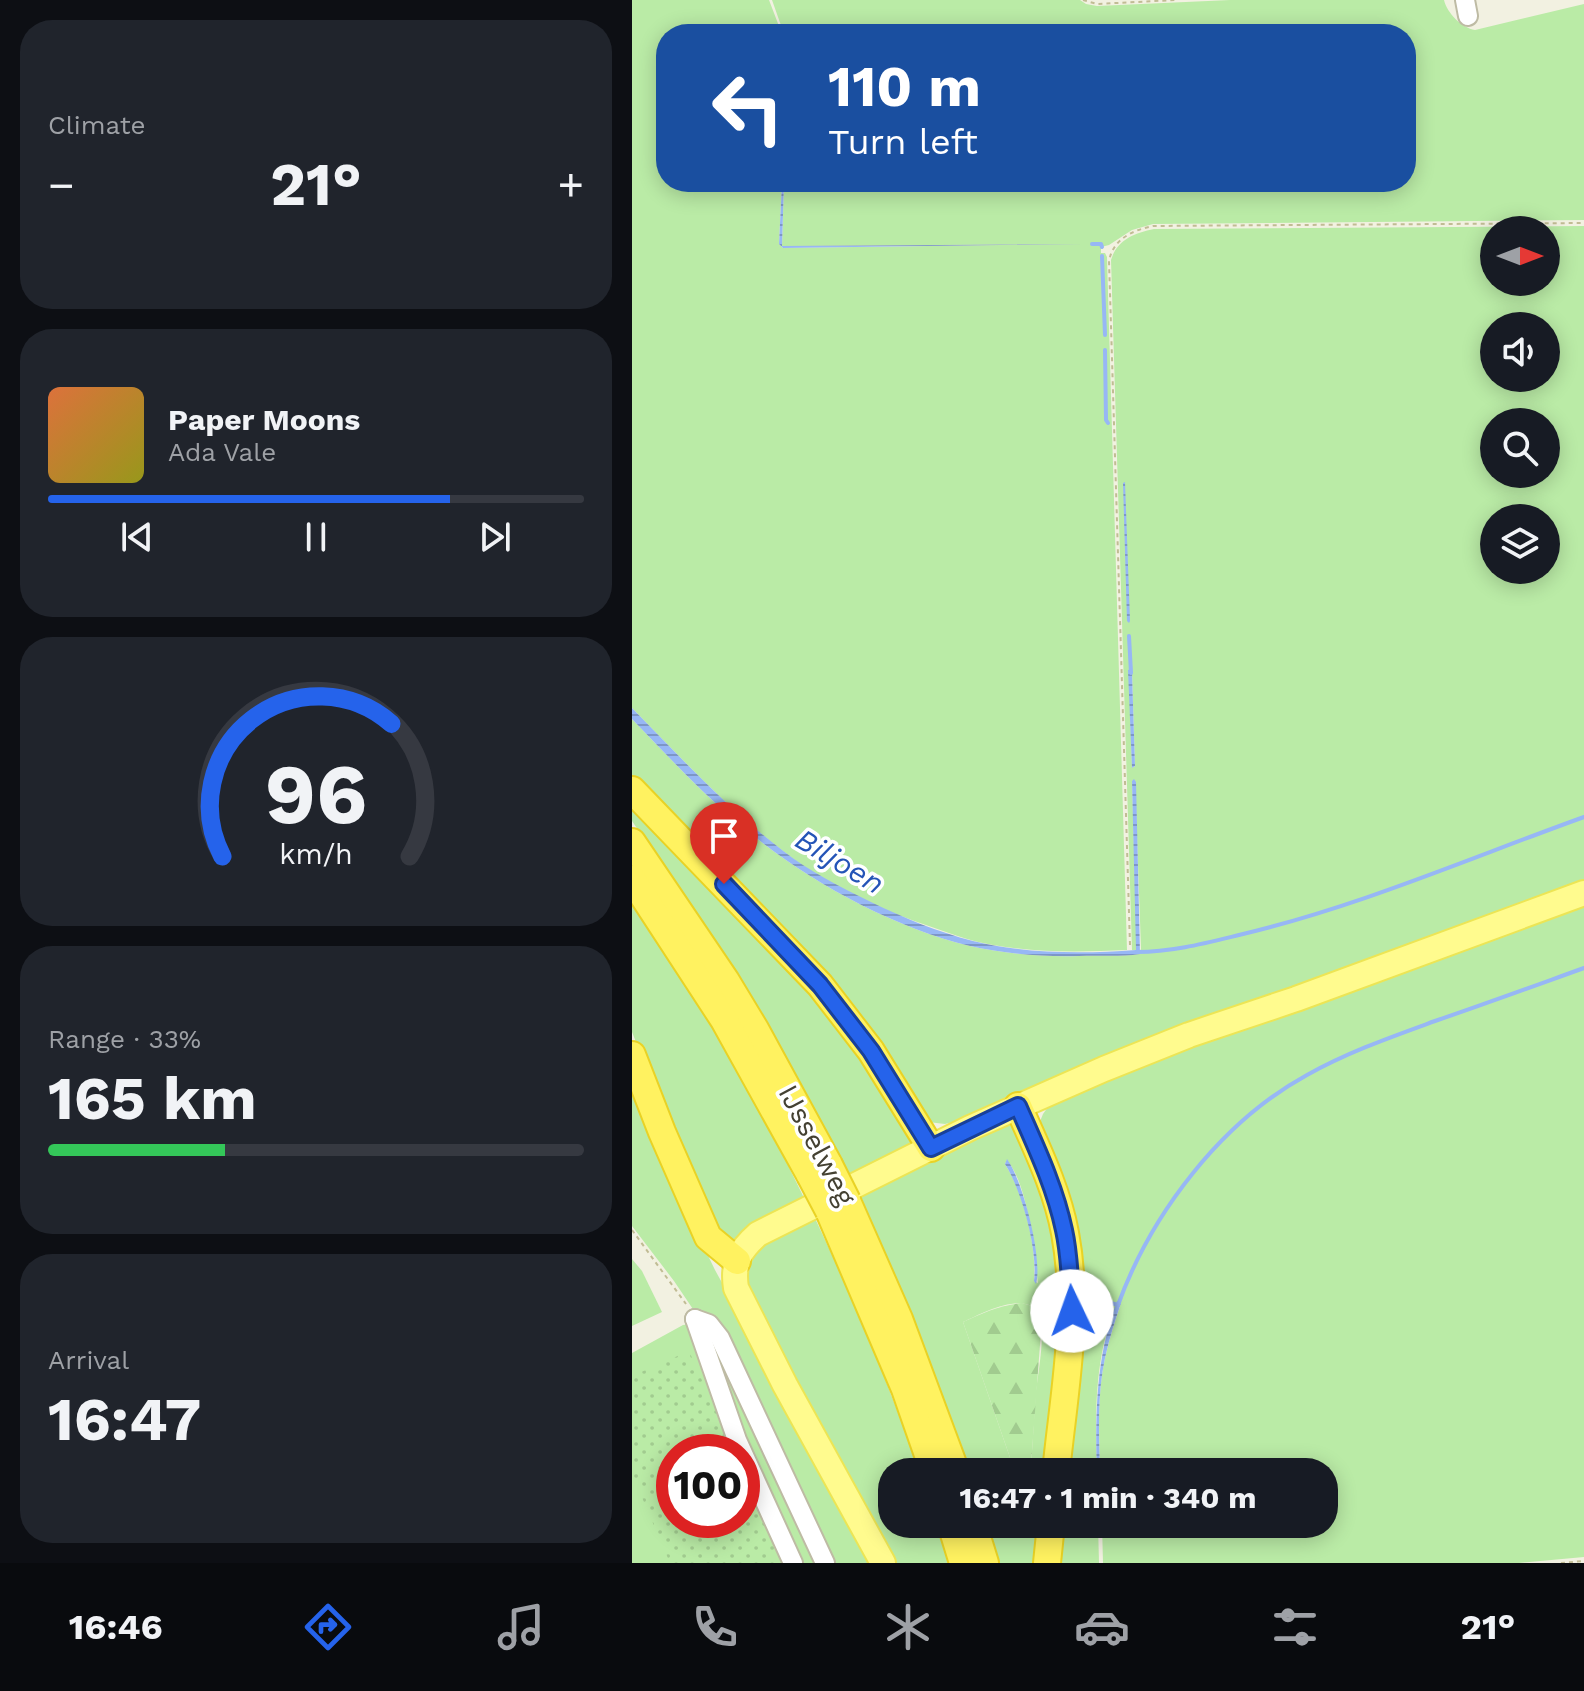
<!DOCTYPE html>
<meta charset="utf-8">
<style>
:root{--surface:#171b24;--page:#20242c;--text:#f1f3f6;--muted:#9ea1a6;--line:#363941;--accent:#2563eb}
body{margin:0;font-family:"Work Sans",sans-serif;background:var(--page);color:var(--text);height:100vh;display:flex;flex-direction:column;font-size:30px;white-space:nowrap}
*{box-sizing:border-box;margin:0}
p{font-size:26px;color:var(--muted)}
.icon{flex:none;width:44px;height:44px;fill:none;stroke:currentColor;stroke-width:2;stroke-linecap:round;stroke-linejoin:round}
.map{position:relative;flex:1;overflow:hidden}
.side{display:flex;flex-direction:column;gap:20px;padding:20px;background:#0d0f14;width:632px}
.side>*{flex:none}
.hud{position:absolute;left:24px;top:24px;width:760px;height:168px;border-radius:32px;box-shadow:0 4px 20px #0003;background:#1a4fa0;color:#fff;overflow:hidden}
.needle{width:52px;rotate:90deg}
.tools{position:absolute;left:848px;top:216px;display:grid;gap:16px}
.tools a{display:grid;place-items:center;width:80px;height:80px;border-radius:50%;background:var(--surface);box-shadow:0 4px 20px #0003;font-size:40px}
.speed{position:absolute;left:24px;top:1434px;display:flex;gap:16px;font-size:40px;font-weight:700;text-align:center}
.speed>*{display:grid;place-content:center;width:104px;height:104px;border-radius:50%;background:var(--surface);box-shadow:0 4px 20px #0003;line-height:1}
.speed .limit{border:12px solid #d22;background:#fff;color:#111}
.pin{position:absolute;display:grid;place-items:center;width:68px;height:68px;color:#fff;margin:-82px -34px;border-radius:50% 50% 50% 0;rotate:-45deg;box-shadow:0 0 8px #0007}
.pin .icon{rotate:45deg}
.me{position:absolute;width:88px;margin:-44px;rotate:357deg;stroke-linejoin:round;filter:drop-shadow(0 0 6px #0008)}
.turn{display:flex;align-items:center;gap:28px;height:168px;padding:0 40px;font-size:36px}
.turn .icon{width:104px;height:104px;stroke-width:2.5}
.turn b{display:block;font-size:56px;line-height:68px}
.big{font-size:60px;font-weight:700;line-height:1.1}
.side .tile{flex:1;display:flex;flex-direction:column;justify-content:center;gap:12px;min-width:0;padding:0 28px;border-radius:32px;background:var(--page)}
.side .dial{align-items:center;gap:0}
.dial svg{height:208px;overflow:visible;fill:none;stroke:var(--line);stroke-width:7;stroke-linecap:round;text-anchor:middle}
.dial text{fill:var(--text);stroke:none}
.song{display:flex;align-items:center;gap:24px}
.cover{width:96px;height:96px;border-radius:12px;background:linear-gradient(135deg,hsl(20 70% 55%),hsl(60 70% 35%))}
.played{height:8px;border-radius:4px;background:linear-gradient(90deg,var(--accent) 75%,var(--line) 75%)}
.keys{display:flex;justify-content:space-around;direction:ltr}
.heat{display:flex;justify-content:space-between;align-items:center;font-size:44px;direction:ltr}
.charge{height:12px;border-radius:6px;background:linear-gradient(90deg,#34c759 33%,var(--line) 0)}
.trip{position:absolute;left:246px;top:1458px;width:460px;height:80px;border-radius:32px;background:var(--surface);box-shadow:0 4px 20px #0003;font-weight:700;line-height:80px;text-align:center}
.menu{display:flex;height:128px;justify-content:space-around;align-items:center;background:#090b0e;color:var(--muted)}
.menu .icon{width:56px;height:56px}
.menu .current{color:var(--accent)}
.menu b{font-size:36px;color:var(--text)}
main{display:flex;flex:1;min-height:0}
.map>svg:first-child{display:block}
</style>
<main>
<section class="side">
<div class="tile"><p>Climate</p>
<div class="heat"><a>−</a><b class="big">21°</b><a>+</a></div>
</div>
<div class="tile">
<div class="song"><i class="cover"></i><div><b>Paper Moons</b><p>Ada Vale</p></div></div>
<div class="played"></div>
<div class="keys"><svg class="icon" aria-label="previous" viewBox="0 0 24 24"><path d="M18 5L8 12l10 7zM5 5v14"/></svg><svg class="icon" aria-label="pause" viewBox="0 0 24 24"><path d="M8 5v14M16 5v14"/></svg><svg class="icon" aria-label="next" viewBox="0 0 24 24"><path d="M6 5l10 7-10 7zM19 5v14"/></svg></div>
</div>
<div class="tile dial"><svg viewBox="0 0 100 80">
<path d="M14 69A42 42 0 1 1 86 69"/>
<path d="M14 69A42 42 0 0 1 79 18" stroke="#2563eb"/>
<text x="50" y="56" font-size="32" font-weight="700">96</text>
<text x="50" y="72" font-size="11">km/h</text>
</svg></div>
<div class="tile"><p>Range · 33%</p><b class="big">165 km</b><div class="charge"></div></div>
<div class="tile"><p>Arrival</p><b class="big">16:47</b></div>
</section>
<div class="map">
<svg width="952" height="1563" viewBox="0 0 952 1563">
<defs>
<pattern id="forest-firs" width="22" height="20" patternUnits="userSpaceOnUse" patternTransform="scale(2)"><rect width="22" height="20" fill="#baeba6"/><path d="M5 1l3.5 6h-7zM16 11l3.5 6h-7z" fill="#a1cb8f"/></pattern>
<pattern id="park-dots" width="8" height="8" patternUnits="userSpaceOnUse" patternTransform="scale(2)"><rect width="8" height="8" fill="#baeba6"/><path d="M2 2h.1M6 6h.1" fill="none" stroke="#a1cb8f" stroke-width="1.8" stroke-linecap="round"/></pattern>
<pattern id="water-rules" width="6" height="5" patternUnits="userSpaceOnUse" patternTransform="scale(2)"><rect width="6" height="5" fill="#97b7f5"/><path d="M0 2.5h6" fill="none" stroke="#7d96c7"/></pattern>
</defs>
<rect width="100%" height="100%" fill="#f2f1e1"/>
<g fill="#baeba6" fill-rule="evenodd">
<path d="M0,0H137L150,34H34V182H150L147,244L151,248L451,244L150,246L152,182H774V34H152L140,0H448L454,4L465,6L598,0H812C815,13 830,28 843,30L952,4V220L521,224L500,230L477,245L469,247V253H473L475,257L495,950C450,952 406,953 361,945C337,941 314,932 291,924C242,907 192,883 151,851C96,809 48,757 0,708Z"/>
<path d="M952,226V884L671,988L585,1012L483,1052L321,1122L313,1124L296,1122L0,780V719C32,752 64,787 99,817C165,875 253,925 338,946C374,954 411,957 447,956C467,955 488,957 507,954L509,949L503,780L500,781L505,950H500L479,260C485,240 502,233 522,229ZM862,230H914V282H862ZM862,326H914V378H862ZM862,422H914V474H862ZM862,518H914V570H862ZM497,669L500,672L503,766L500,768Z"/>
<path d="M0,797L184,987L281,1142L278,1150L219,1179L126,1009L103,973L0,821Z"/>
<path d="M0,901L64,998L128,1108L173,1200L115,1230L100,1241L92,1240L64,1192L0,1032Z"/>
<path d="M952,902V1557L887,1563H471L470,1524H692V1472H468C467,1434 465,1395 473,1358C477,1340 483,1321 489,1303L486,1301C462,1354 463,1415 465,1472H431L446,1334L405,1129L411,1114L416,1107L423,1102L492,1072Z"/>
<path d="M0,1073L53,1208L83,1270L244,1563H199L127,1407L42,1281L0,1226Z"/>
<path d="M375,1123L380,1124L391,1131L432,1258L419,1472H397L399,1465C401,1440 402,1415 404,1391C407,1369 411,1345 410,1323C410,1317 406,1311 401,1307C384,1295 348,1314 331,1322L383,1472H338L282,1321L227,1192ZM375,1160C397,1187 401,1249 406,1283L402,1281C405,1247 392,1194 373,1164Z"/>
<path d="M181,1214L229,1317L289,1472H260V1524H306L318,1563H260L115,1287C116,1240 145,1234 181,1214Z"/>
<path d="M0,1259L10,1271L30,1312L0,1326Z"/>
<path d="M60,1324L106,1452H42V1520H110L155,1563H0V1353L51,1325Z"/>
<path d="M74,1330L186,1563H168L110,1444Z"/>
<path d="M355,1524H414L410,1563H367Z"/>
<path d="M426,1524H466L467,1563H422Z"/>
</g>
<path fill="url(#forest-firs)" d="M390,1303L400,1306L410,1318L399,1465L397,1472H383L331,1322C350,1313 369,1305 390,1303Z"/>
<path fill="url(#park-dots)" d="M57,1351L102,1452H42V1520H110V1470L153,1563H38L0,1474V1376Z"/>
<g fill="url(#water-rules)">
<path d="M150,182H152L150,246L451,244L151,248L147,244Z"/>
<path d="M493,482L498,621L497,623L495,621L491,483Z"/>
<path d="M499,669L500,672L503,766L500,768L496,670Z"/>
<path d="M0,708C48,757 95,808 150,850C177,871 208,887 239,902C272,918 306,932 341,941C394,954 451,954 504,950L500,781L502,779L504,782L508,954C489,957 467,955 447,956C411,957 374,954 338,946C253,925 165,875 99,817C64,787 32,752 0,719Z"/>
<path d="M375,1159C391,1181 411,1259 404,1284L402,1281C406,1250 390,1191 373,1164Z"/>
<path d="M485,1301L489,1303C483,1321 477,1339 473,1358C465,1395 467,1434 468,1472H465C463,1414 464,1356 485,1301Z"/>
</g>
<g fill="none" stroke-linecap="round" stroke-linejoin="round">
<g stroke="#97b7f5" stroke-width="4">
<path d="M460,244H469L470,247"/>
<path d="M470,256L473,335"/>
<path d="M473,350L474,420L476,423"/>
<path d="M497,636L499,673"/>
<path d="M505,952C540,952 574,943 607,935C726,907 838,858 952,817"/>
<path d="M454,1296L486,1305"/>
<path d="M486,1305C519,1214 589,1122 675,1075C716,1052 759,1037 803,1021C853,1004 902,986 952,968"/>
</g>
<g stroke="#bebba4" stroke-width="22">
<g id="minor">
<path d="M833,0L836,16"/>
<path d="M63,1319L77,1324L88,1338L193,1563"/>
<path d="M63,1319L105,1440L161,1563"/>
</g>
</g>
<g stroke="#ece555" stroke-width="28">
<path id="major" d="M251,1563L153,1385L104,1288C100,1262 108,1250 126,1234L338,1128L472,1069L557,1035L664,999L952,893"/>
</g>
<g stroke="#e9d225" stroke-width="30">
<g id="highway">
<path d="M0,790L188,985L239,1051L299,1148"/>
<path d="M0,842L94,981L123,1029L197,1165"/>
<path d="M0,879L92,1020L178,1175"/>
<path d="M0,1055L30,1132L76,1237L105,1261"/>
<path d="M386,1106C404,1147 425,1189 433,1233C448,1313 432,1392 424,1472"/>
<path d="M215,1201L267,1319L324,1472"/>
<path d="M197,1211L273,1389L302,1472"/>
<path d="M319,1524L331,1563"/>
<path d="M341,1524L353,1563"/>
<path d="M415,1563L419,1524"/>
</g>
</g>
<g stroke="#c1bc94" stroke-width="2" stroke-dasharray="4 4" stroke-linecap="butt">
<path d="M451,0L465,4L543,0"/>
<path d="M498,945L477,261C481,239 501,230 521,226L952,223"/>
<path d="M0,1230L54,1304"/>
<path d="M929,1563L952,1561"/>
</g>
<use href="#minor" stroke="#fff" stroke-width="18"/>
<use href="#major" stroke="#fffb8e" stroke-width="24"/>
<use href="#highway" stroke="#fff260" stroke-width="26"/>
<g stroke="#e9d225" stroke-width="30" stroke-linecap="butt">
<g id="highway-bridge">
<path d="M197,1165L215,1201"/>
<path d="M178,1175L197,1211"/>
</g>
</g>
<use href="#highway-bridge" stroke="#fff260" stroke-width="26"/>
</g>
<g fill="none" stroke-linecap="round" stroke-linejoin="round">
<g stroke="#184099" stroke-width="20">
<path id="route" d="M92,884L188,985L239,1051L299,1148L386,1106C404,1147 423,1187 432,1230C438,1257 438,1284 440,1311"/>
</g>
<use href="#route" stroke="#2563eb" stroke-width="14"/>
</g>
<g text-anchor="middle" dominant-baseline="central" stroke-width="7" stroke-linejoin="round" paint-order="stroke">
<g font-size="28" fill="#444132" stroke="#fff">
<text transform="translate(185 1145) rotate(62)">IJsselweg</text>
</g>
<g font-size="30" font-style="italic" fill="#2454b7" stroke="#fff">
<text transform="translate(208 861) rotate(31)">Biljoen</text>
</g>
</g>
</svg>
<div class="tools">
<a><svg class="needle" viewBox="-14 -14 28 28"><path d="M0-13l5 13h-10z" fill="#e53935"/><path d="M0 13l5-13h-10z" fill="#9ea1a6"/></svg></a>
<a><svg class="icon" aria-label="sound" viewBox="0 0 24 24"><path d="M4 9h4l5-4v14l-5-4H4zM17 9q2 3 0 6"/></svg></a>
<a><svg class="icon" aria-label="search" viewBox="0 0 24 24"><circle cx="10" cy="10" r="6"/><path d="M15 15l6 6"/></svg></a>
<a><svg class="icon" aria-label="layers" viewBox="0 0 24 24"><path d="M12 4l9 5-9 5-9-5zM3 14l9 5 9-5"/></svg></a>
</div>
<div class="speed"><div class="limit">100</div></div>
<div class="pin" style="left:92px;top:884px;background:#d93025"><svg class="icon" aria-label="arrive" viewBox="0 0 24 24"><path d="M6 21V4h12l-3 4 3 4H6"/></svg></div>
<svg class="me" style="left:440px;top:1311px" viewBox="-20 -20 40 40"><circle r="19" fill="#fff"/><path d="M0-13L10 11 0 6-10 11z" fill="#2563eb"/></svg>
<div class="trip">16:47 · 1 min · 340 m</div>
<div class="hud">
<div class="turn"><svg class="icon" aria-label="left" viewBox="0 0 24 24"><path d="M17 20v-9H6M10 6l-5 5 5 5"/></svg><div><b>110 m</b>Turn left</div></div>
</div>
</div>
</main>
<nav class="menu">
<b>16:46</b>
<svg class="icon current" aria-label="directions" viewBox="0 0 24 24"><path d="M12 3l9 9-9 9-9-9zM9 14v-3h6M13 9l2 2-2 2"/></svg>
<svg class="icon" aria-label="music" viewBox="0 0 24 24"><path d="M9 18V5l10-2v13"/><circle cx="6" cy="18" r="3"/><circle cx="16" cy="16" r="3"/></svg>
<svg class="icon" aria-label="phone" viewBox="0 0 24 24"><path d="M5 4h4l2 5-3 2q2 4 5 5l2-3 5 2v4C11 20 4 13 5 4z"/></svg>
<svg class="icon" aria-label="climate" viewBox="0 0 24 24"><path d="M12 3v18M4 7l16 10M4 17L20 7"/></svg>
<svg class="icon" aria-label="car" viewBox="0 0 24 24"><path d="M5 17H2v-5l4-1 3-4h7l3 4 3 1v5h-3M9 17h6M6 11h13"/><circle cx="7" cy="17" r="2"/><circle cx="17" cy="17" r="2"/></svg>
<svg class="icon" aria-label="filters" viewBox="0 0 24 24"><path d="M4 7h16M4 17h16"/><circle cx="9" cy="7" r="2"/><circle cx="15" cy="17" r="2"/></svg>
<b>21°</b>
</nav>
